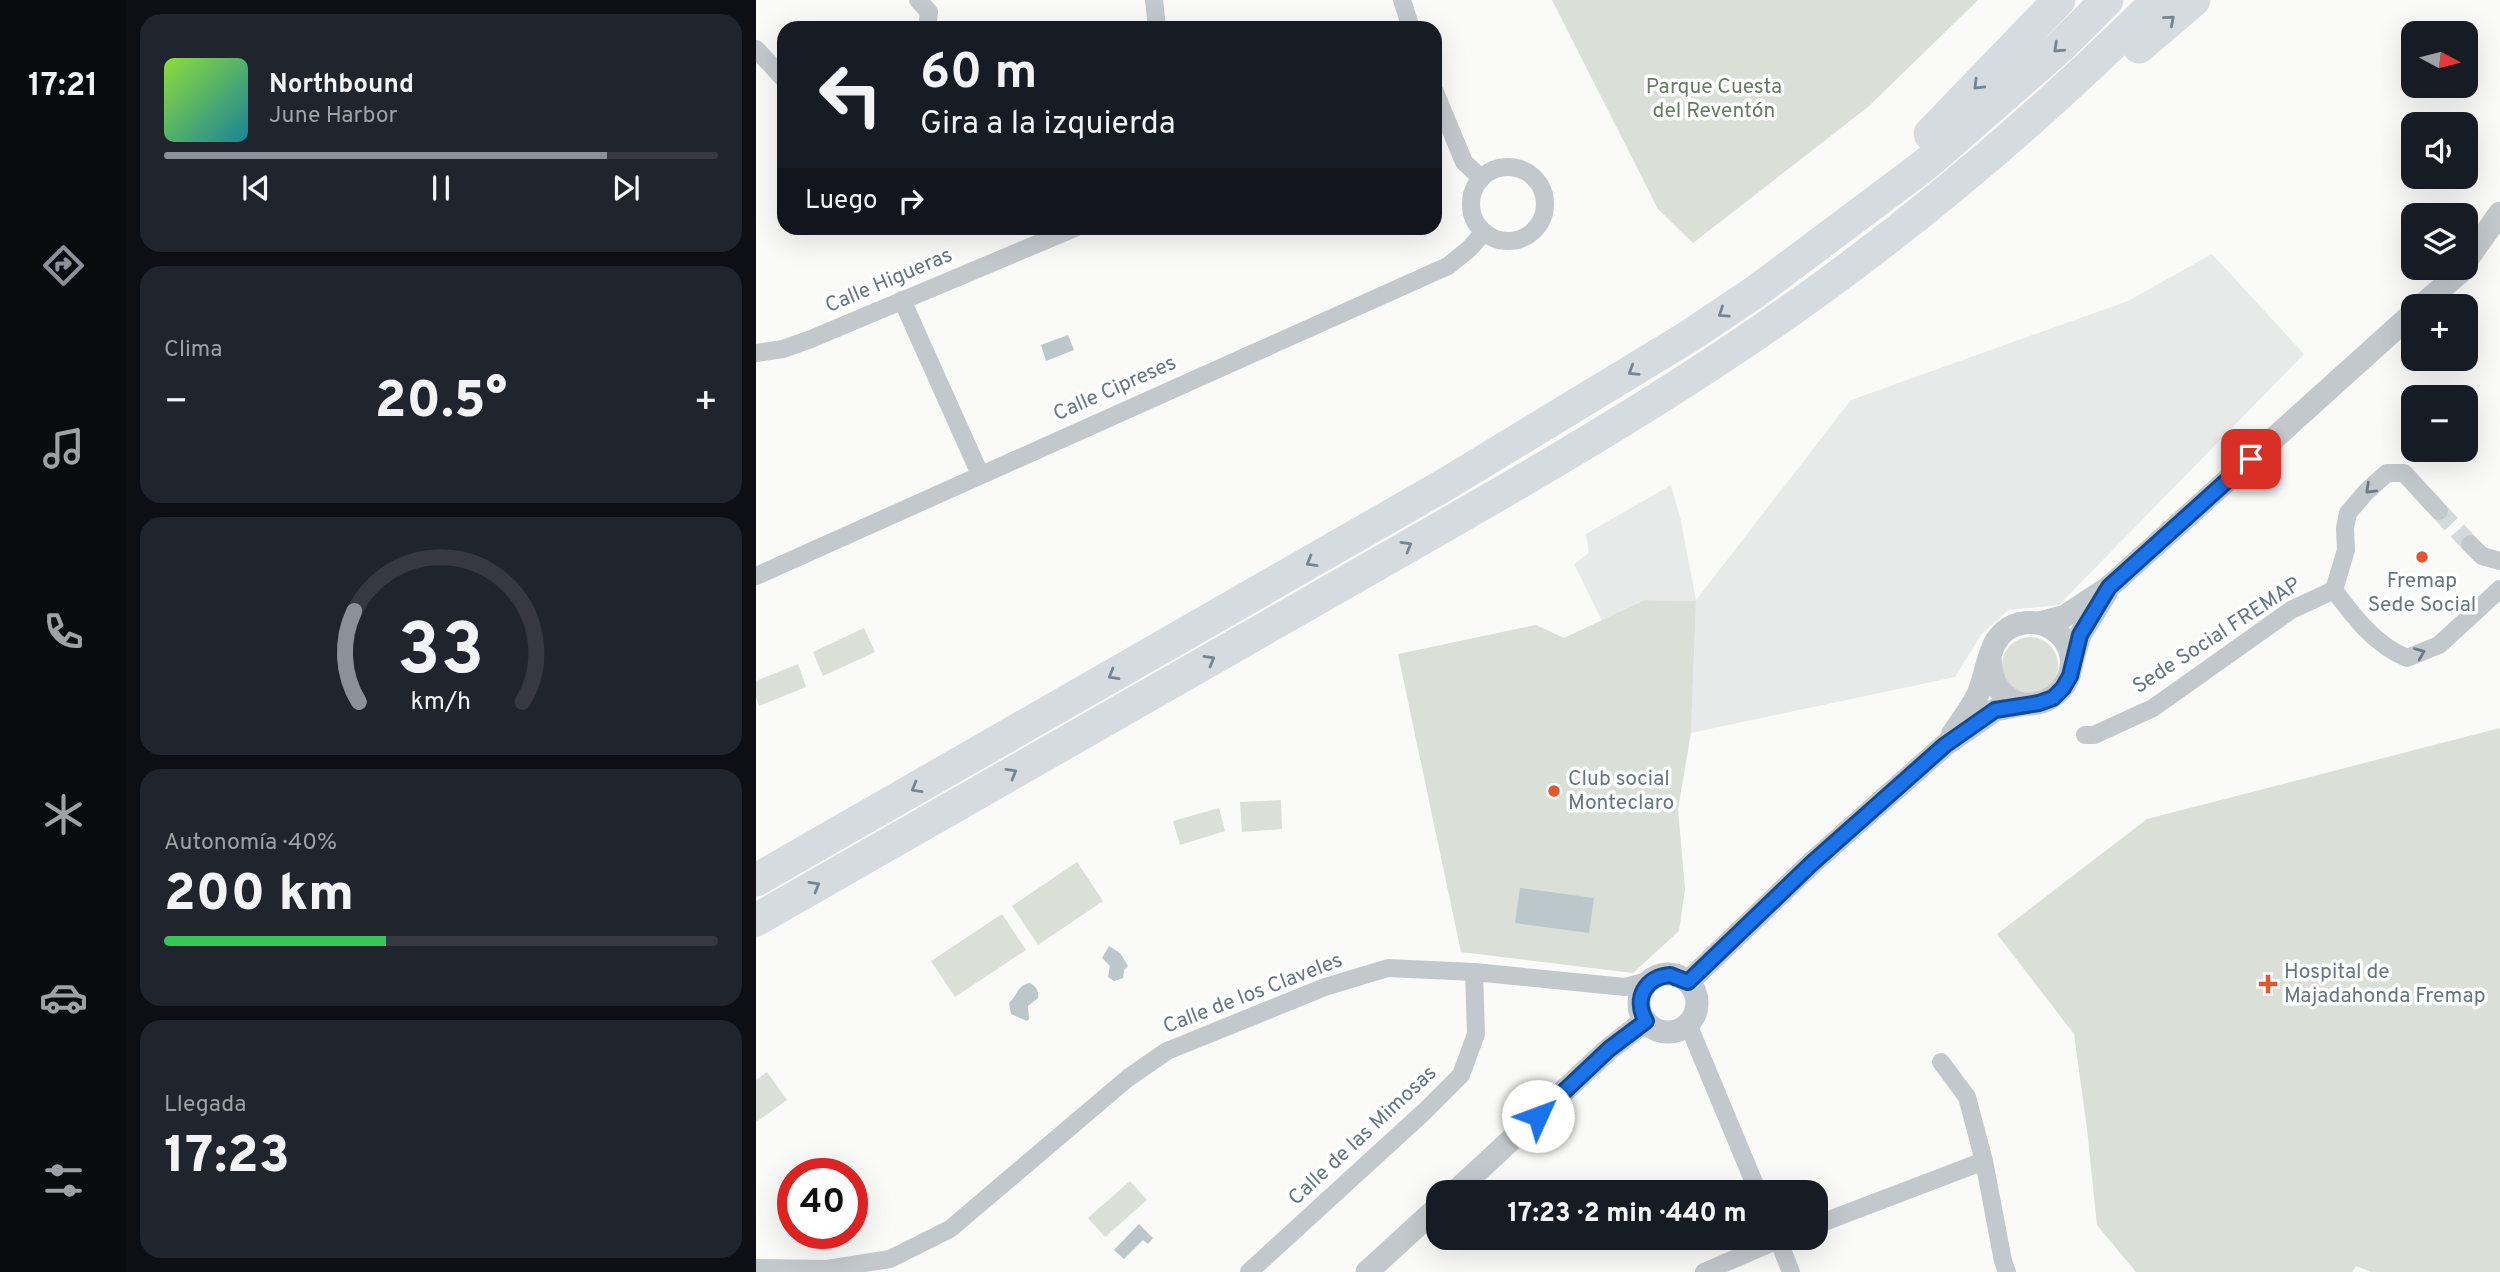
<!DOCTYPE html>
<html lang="es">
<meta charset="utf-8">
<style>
:root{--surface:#171b24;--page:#20242c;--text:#f1f3f6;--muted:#9ea1a6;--line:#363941;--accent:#8c9099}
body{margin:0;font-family:Overpass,sans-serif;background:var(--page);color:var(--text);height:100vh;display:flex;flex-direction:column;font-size:26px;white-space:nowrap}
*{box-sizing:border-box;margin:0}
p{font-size:23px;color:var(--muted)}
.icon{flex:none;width:38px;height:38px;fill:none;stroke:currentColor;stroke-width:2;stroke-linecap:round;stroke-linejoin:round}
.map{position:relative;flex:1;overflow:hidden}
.sheet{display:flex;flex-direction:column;gap:14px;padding:14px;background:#0d0f14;width:630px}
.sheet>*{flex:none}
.hud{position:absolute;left:21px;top:21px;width:665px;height:214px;border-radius:21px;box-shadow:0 7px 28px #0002;background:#171b24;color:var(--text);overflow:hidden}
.needle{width:46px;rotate:97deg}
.fabs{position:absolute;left:1645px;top:21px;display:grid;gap:14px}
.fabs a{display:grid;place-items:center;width:77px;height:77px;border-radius:14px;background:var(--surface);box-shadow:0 7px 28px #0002;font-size:35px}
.speed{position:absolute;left:21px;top:1158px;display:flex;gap:14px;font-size:35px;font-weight:700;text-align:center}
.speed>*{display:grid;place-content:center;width:91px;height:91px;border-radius:50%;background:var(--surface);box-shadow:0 7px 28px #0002;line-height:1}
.speed .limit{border:10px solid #d22;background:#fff;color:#111}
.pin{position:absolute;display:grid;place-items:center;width:60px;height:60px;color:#fff;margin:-30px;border-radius:14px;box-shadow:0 4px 10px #0006}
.me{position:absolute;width:77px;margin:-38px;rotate:47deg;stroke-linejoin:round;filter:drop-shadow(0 0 5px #0008)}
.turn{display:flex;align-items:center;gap:24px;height:147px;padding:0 28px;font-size:32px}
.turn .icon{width:91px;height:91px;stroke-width:2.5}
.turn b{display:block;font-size:49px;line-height:60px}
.then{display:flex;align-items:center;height:66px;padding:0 28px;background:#0003;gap:14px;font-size:26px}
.big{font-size:52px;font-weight:800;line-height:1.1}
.sheet .tile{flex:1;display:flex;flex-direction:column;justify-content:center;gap:10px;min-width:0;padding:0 24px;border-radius:21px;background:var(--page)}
.sheet .dial{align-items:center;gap:0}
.dial svg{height:182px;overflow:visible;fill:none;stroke:var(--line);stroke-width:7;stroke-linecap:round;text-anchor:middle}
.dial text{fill:var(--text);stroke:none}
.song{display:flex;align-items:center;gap:21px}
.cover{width:84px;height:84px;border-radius:10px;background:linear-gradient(135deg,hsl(90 70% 55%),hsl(190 70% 35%))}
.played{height:7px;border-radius:4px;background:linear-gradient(90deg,var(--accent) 80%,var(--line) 80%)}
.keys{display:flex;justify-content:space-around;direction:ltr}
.heat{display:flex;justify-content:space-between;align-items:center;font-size:38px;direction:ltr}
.charge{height:10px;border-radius:5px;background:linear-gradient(90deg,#34c759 40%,var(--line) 0)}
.trip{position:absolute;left:670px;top:1180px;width:402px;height:70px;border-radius:21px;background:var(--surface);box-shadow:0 7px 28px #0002;font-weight:800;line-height:70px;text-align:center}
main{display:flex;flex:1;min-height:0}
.dock{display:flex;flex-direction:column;width:126px;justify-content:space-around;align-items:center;background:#090b0e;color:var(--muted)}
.dock .icon{width:49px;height:49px}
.dock .on{color:var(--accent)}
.dock b{font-size:32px;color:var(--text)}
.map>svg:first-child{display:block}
</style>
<main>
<nav class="dock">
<b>17:21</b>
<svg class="icon on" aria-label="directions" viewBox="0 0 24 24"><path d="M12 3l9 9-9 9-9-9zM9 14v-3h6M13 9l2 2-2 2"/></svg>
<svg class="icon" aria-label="music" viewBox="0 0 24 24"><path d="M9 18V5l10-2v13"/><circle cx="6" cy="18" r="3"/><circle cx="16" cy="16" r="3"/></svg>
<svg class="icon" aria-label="phone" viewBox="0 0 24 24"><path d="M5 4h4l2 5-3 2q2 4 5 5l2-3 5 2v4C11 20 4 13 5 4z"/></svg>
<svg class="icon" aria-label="climate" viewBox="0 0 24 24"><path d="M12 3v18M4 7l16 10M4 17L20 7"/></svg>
<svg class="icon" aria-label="car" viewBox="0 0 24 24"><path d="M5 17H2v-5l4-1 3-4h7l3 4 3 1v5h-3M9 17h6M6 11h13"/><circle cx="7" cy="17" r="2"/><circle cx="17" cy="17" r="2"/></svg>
<svg class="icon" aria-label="filters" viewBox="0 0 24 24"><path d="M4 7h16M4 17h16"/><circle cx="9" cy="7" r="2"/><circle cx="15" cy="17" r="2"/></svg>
</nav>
<section class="sheet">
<div class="tile">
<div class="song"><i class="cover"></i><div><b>Northbound</b><p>June Harbor</p></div></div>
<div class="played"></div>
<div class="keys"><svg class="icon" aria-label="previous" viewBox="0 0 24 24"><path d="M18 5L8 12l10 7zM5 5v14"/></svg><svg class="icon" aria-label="pause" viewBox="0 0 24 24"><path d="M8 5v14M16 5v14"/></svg><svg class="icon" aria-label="next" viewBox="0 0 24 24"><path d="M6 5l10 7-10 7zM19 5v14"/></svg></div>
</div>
<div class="tile"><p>Clima</p>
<div class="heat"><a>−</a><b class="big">20.5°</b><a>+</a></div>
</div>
<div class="tile dial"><svg viewBox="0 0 100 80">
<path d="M14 69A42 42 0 1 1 86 69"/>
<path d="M14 69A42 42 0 0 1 12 29" stroke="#8c9099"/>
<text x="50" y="56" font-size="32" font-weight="700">33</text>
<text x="50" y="72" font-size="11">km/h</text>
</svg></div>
<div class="tile"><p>Autonomía · 40%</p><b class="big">200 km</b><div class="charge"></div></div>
<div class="tile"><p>Llegada</p><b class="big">17:23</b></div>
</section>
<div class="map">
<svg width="1744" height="1272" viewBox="0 0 1744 1272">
<rect width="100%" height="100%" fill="#fafaf8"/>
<path fill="#e8e9e9" d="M1456,254L1548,354L1303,605L1252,610L1225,635L1199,677L935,733L940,601L889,600L846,621L818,564L833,553L830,534L915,485L925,521L940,600L1095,400L1372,301Z"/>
<g fill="#dadfd7">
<path d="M796,0H1222L1112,107L937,243L902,209Z"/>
<path d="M889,600L940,601L935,733L922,809L929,889L923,931L877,973L705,952L642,654L780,625L808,638Z"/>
<path d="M108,628L119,652L67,676L57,652Z"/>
<circle cx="1274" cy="665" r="28"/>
<path d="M42,664L50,687L3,706L0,697V681Z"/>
<path d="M1744,728V1272H1615L1600,1266L1596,1272H1380L1341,1225L1331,1129L1318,1034L1241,934L1391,819Z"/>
<path d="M525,800L526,829L486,832L484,802Z"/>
<path d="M463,808L469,831L424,845L417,821Z"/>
<path d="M321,862L347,901L282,945L256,906Z"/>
<path d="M246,914L270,950L199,997L175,961Z"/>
<path d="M11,1072L31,1100L0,1122V1080Z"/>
<path d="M374,1181L391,1200L349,1237L332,1218Z"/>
</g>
<g fill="#bbc7cb">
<path d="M312,335L318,350L290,361L285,345Z"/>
<path d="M764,888L838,898L833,933L759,923Z"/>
<path d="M353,946L364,953L372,966L368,970L367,978L358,981L352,977L354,966L346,958Z"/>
<path d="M274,983C280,987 283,990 282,998L272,1006L273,1019L271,1021L255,1014L253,1003C262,995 261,985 274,983Z"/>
<path d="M383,1224L397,1238L392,1244L387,1240L368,1259L358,1250Z"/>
</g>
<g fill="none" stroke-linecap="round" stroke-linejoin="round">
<path stroke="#d5d9db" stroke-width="18" stroke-dasharray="18 9" stroke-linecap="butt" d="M1683,511L1714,544"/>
<g stroke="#c3c8cc" stroke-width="18">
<path d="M162,0L173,12L171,28"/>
<path d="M398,0L401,28"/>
<path d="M646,0L655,28"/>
<path d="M0,49L28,79"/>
<path d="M679,92L708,162L725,178"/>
<circle cx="752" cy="204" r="37"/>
<path d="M146,300L224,474"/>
<path d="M0,353L27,349L55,339L319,228"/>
<path d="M1683,511L1648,473H1631L1610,492L1592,513L1589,528L1590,550L1578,590C1598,617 1619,645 1651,658L1683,645L1744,589"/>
<path d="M1714,544L1726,556L1744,561"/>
<path d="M0,576L692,266L713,249L728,232"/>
<path d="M1329,735H1338L1397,708L1535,610L1578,590"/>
<path d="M932,1024L1002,1192"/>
<path d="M1185,1062L1211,1097L1228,1161L1247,1261L1251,1272"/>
<path d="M1060,1225L1228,1161"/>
<path d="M1021,1237L1035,1272"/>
<path d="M0,1268L71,1269L134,1259L194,1229L372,1078L411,1051L569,987L632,968L718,972L869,987L895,980"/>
<path d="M493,1272L669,1111L705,1075L720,1034L718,972"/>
<path d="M948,1272L1029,1237"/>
</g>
<g stroke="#c3c8cc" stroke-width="23">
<path d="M1710,261L1744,213"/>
<path d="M1665,306L1709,268"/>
<path d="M1283,623L1309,616L1353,587L1657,313"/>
<path d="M1316,662L1324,635L1350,593"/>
<path d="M1196,735C1204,722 1216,708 1222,694C1229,678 1231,658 1239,643C1252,619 1284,616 1303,634C1312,642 1317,655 1315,667C1310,702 1266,718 1243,689C1236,680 1235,669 1234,658"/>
<circle cx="912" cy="1003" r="29"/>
<path d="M932,982L1055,864L1189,745L1239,710L1269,704"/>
<path d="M699,1192L853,1049L889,1021"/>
<path d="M611,1272L682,1207"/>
</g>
<g stroke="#d6dbdf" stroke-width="33">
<path d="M1383,47L1438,0"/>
<path d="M1174,134L1303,0"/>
<path d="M0,880L690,484L935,335L999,292L1170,164L1305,46L1351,0"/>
<path d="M0,920C181,816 362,712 543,609C682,529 823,451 957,363C1118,258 1266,135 1402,0"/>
</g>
</g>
<defs><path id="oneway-chevron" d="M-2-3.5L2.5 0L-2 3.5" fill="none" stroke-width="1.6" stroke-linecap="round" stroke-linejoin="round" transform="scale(1.75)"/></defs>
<g stroke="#768591">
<use href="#oneway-chevron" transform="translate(1414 20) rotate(-41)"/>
<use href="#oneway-chevron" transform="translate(1302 48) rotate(137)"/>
<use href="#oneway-chevron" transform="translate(1222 85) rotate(135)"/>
<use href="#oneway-chevron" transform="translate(967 313) rotate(146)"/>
<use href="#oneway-chevron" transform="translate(877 371) rotate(148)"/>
<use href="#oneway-chevron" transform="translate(651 546) rotate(-30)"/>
<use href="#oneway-chevron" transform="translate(555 562) rotate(150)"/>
<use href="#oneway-chevron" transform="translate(454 660) rotate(-30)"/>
<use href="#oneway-chevron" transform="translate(357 675) rotate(150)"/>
<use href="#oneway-chevron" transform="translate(256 773) rotate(-30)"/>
<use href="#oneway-chevron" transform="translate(160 788) rotate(150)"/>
<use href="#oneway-chevron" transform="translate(59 886) rotate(-30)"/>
</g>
<g stroke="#6a7a87">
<use href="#oneway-chevron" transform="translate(1614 489) rotate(136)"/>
<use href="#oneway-chevron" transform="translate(1664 653) rotate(-22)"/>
</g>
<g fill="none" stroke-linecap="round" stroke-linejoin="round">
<g stroke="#114b97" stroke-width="18">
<path id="route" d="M782,1116L853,1049L890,1021C877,999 889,977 914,975L932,982L1055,864L1189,745L1239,710L1283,703L1297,698L1307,688L1314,676L1324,635L1353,587L1495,459"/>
</g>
<use href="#route" stroke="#1a73e8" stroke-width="12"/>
</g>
<g fill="#e4572e" stroke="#fff" stroke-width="2.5">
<circle cx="1666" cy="557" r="7"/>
<circle cx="798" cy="791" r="7"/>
<path d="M1508.5 973.5h7v7h7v7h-7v7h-7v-7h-7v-7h7z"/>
</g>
<g text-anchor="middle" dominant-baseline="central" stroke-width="7" stroke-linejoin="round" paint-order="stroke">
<g font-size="21" fill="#687a64" stroke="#fff">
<text x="958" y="87">Parque Cuesta<tspan x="958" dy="24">del Reventón</tspan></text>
</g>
<g font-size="21" fill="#657683" stroke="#fff">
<text transform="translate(133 281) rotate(-23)">Calle Higueras</text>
<text transform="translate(359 389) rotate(-24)">Calle Cipreses</text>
<text transform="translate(1461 636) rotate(-33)">Sede Social FREMAP</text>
<text transform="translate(497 994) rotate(-21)">Calle de los Claveles</text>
<text transform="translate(607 1136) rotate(-43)">Calle de las Mimosas</text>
</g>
<g font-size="21" fill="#657683" stroke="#fff" text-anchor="start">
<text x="1666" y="581" text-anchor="middle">Fremap<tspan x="1666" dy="24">Sede Social</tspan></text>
<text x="812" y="779">Club social<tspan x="812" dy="24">Monteclaro</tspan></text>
<text x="1528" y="972">Hospital de<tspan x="1528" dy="24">Majadahonda Fremap</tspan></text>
</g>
</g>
</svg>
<div class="fabs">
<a><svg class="needle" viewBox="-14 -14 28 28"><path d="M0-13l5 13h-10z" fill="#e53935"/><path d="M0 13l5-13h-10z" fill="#9ea1a6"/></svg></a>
<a><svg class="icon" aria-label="sound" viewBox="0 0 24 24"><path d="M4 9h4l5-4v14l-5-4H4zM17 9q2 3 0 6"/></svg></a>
<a><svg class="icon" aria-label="layers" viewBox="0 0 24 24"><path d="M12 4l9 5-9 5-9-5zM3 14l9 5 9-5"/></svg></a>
<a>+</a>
<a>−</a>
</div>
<div class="speed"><div class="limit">40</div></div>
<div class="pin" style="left:1495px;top:459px;background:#d93025"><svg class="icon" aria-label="arrive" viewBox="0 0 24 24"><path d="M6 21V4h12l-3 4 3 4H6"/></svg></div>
<svg class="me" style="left:782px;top:1116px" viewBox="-20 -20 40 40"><circle r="19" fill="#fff"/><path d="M0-13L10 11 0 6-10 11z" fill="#1a73e8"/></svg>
<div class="trip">17:23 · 2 min · 440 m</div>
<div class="hud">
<div class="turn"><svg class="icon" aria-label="left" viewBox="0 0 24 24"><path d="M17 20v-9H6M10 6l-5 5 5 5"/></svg><div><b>60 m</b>Gira a la izquierda</div></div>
<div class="then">Luego<svg class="icon" aria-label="right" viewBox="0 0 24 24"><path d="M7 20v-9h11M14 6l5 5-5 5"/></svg></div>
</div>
</div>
</main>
